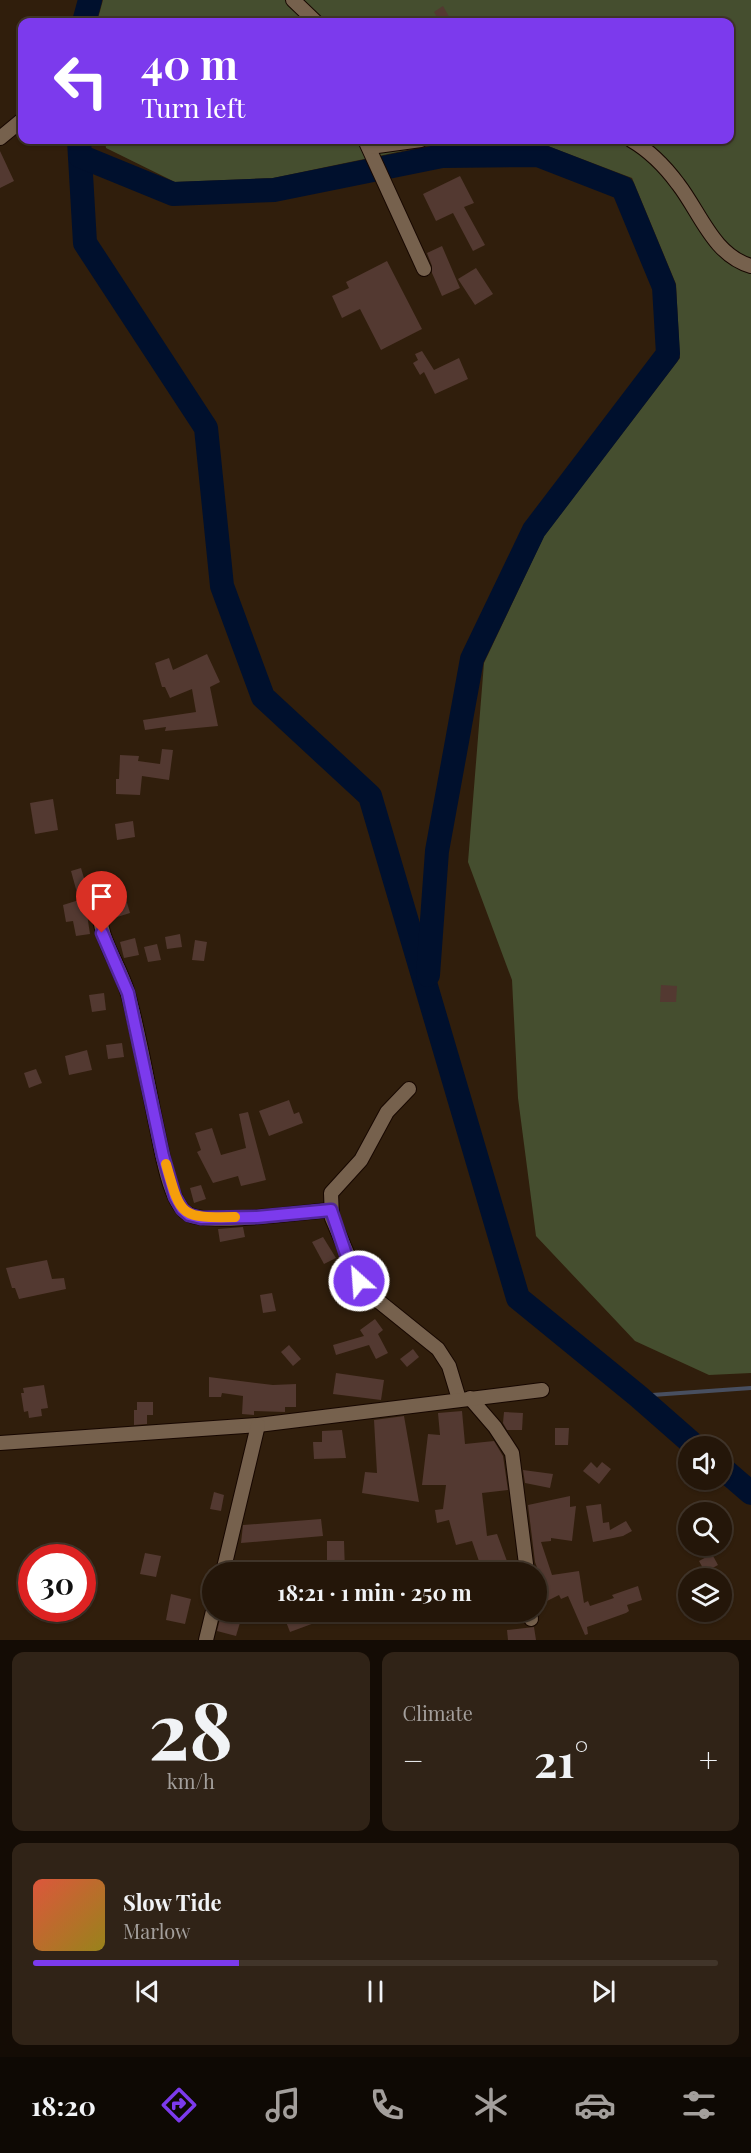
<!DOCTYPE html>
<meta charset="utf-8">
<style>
:root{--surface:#241609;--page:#302317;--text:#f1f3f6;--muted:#a39f9c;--line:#41352a;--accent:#7c3aed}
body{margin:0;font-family:"Playfair Display",serif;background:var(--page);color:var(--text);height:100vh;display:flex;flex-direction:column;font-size:22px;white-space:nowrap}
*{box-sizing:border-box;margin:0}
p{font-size:20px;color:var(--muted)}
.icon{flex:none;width:33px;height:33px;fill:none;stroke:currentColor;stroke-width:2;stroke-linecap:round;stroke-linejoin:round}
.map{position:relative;height:1640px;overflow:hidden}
.details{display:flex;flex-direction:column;gap:12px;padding:12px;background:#140c05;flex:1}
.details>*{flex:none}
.guide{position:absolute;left:18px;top:18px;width:716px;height:126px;border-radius:12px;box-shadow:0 2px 4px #0004,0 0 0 2px var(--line);background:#7c3aed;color:#fff;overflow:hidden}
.fabs{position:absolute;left:678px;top:1436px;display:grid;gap:12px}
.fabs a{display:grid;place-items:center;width:54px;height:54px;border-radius:50%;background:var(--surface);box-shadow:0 2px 4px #0004,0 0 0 2px var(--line);font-size:30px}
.speed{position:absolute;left:18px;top:1544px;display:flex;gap:12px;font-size:30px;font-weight:700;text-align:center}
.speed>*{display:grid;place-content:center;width:78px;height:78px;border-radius:50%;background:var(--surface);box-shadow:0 2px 4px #0004,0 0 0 2px var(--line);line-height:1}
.speed .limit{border:9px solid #d22;background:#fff;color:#111}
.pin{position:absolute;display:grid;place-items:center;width:51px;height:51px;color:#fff;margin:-62px -26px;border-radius:50% 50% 50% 0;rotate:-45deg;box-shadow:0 0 6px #0007}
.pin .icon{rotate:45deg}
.me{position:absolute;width:66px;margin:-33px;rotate:334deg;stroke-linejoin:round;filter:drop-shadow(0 0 4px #0008)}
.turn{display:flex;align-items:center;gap:21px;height:126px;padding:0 24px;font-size:27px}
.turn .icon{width:78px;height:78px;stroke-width:2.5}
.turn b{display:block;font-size:42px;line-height:51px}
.big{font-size:45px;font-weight:700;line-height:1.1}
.details .widget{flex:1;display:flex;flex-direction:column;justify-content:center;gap:9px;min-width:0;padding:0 21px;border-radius:12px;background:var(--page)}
.details .dial{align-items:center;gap:0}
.dial b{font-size:78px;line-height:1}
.song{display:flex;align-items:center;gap:18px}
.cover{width:72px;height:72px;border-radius:9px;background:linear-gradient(135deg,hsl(10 70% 55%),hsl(50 70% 35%))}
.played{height:6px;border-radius:3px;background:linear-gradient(90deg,var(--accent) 30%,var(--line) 30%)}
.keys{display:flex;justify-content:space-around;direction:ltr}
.heat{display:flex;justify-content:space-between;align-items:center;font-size:33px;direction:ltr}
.details .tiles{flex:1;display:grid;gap:12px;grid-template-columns:1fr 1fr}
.widget:last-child{grid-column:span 2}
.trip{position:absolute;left:202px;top:1562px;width:345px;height:60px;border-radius:30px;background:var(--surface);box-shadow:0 2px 4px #0004,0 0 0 2px var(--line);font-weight:700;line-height:60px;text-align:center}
.tab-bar{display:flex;height:96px;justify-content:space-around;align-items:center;background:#0e0904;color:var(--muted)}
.tab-bar .icon{width:42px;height:42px}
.tab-bar .selected{color:var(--accent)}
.tab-bar b{font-size:27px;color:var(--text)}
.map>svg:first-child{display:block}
</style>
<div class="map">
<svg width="751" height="1640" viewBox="0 0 751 1640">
<rect width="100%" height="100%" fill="#301e0c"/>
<path fill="#454e2f" d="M103,0H751V1373L709,1375L635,1341L536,1236L518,1098L512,980L468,862L484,663L544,536L680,358L676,284L632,178L540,143H441L273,178L175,182L106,148L105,140H729V22H97Z"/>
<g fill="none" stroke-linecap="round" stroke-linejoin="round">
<path stroke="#484f60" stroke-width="4" d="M638,1396L751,1388"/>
<g stroke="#00102d" stroke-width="24">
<path d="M84,22L90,0"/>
<path d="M79,140L85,243L206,428L222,586L263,697L370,796L518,1298L638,1396L695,1446"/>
<path d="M80,156L173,194L274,190L442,156L538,155L623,188L664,287L668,354L534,530L472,659L437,851L428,975"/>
<path d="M722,1468L751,1493"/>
</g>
</g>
<g fill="#533931">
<path d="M443,6L452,22H440L434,12Z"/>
<path d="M0,151L14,181L0,188Z"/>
<path d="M460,176L474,203L464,207L485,245L473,251L453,213L436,221L423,194Z"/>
<path d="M442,246L460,288L442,296L432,273V266L427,253Z"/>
<path d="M387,261L422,329L381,350L360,309L342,318L332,296L349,288L346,282Z"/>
<path d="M476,268L493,294L475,305L458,279Z"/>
<path d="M422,351L434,370L459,358L468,379L435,394L424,372L420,375L413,363L418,360L415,354Z"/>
<path d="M207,654L220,682L210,687L218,726L165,731L166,727L145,730L143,720L196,712L192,689L170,698L165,687H162L155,663L169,658L173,670Z"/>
<path d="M162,749L173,750L169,780L142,776L140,795L116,794V779H119L120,755L139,756L138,761L160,764Z"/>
<path d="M53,799L58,830L35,834L30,803Z"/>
<path d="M133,821L135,837L117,840L115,824Z"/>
<path d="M81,868L94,912L87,914L90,934L76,936L73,921L66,922L63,905L79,900L71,871Z"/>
<path d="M125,896L130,913L117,917L112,900Z"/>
<path d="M180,934L182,947L167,949L165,937Z"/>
<path d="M135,938L139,955L124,958L120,942Z"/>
<path d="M195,940L207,942L204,961L192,960Z"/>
<path d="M157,944L161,960L148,962L144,947Z"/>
<path d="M661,985L677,986L676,1002H660Z"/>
<path d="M104,993L106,1010L92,1012L89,995Z"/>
<path d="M122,1043L124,1057L108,1059L106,1045Z"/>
<path d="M87,1050L92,1070L69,1075L65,1056Z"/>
<path d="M36,1069L42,1083L29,1088L24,1073Z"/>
<path d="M289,1100L294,1114L299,1112L303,1123L269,1136L259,1111Z"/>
<path d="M248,1112L266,1180L241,1186L238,1176L213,1183L197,1152L201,1150L195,1133L212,1128L221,1155L246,1148L239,1114Z"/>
<path d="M201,1185L206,1199L194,1203L190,1188Z"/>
<path d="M243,1227L245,1237L220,1242L218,1229Z"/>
<path d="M323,1237L336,1258L324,1264L312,1242Z"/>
<path d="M47,1260L52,1279L64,1278L66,1289L19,1299L15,1288H12L6,1268Z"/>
<path d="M272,1293L276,1311L263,1313L260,1295Z"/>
<path d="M375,1319L383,1330L378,1334L388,1353L376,1359L369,1345L336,1355L333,1345L364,1336L360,1330Z"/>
<path d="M289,1345L301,1359L293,1366L281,1352Z"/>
<path d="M413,1349L419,1357L407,1367L400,1359Z"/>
<path d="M336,1373L384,1380L381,1400L333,1394Z"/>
<path d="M209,1377L273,1385L296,1384V1407H285V1412L254,1411V1415L242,1414L243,1396L222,1393L221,1397H209Z"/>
<path d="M44,1385L48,1408L41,1409L42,1416L29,1418L28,1411L24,1412L21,1393H24L23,1388Z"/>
<path d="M137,1402H153V1415H147V1424L134,1425V1410H137Z"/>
<path d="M462,1411L465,1444L494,1441L503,1456L508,1490L482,1493L487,1536L497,1534L511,1572H493L490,1564L481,1567L472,1541L456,1545L449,1520L437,1523L435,1510L443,1509L446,1485H422L428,1434L440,1435L438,1413Z"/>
<path d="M504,1412L523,1413L522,1430H507L503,1423Z"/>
<path d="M404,1416L419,1502L362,1493L365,1472L377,1473L374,1420Z"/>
<path d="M555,1428H569L568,1445H555Z"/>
<path d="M342,1430L346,1458L314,1459L313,1442H322V1431Z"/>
<path d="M591,1462L597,1468L602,1462L611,1469L599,1484L583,1471Z"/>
<path d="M523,1470L553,1474L550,1488L525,1483Z"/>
<path d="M214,1492L224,1495L221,1511L210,1509Z"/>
<path d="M570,1496V1507L576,1506L572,1541L551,1538V1541L541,1542L552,1575L579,1571L584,1603L588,1601L590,1606L614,1598L612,1595L638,1586L642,1600L627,1605L629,1611L626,1613L587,1627L588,1634L585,1635L568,1596L561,1599L559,1595L543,1603L537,1590V1587L543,1585L535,1562L528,1505Z"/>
<path d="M601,1504L603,1523L609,1522L610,1530L626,1521L632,1531L623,1536L593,1542L586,1506Z"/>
<path d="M321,1519L323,1536L241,1543L243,1525Z"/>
<path d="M327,1541H344L345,1572H275V1563L327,1561Z"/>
<path d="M145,1553L161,1556L156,1577L140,1574Z"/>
<path d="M712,1554L718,1565L705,1572L699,1561Z"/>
<path d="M171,1594L191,1599L185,1624L166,1620Z"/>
<path d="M222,1611L242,1616L236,1636L217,1631Z"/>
<path d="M290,1611H344V1612L290,1632L283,1614Z"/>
<path d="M534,1627L536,1640H508L507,1630Z"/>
</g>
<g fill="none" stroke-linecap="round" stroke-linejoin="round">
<g stroke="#170700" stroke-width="16">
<g id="street">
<path d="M293,0L316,22"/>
<path d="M0,138L22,120"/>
<path d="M365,140L424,269"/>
<path d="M631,140C650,151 664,165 678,184C700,212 713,255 751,266"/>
<path d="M370,147L421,140"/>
<path d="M100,918C103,945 121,968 128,994C140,1037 147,1081 156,1124C161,1145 169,1206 190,1215C212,1225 304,1212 331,1210"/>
<path d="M409,1089L387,1112L361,1160L331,1193L332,1218L359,1281L371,1295L438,1349L449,1366L459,1399"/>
<path d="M470,1398L495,1427L512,1453L527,1572"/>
<path d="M0,1443L258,1425L542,1390"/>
<path d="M223,1572L258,1425"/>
<path d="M530,1611L531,1619"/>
<path d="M206,1640L213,1611"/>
</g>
</g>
<use href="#street" stroke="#76614d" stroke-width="14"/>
</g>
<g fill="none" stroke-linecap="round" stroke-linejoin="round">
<g stroke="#51269a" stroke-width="15">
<path id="route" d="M102,933L128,993L163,1156L175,1197L182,1209L189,1215L201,1218L257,1217L331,1210L348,1260L359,1281"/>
</g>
<use href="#route" stroke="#7c3aed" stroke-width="10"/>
<path stroke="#f59e0b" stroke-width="10" d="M166,1164C181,1217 180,1218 235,1217"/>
</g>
</svg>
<div class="fabs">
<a><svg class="icon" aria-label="sound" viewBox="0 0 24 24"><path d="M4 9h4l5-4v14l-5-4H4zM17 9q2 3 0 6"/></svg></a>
<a><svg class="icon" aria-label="search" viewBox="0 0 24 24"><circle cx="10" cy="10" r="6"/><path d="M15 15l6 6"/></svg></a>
<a><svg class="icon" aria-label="layers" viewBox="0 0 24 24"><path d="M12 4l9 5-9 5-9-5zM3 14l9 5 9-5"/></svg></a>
</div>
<div class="speed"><div class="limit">30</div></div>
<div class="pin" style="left:102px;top:933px;background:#d93025"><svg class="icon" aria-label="arrive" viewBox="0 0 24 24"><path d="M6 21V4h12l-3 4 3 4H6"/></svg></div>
<svg class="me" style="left:359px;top:1281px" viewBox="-20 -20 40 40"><circle r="17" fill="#7c3aed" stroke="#fff" stroke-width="3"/><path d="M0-11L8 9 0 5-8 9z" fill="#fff"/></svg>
<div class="trip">18:21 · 1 min · 250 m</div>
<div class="guide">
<div class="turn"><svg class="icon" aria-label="left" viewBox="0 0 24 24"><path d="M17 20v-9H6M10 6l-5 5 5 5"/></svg><div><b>40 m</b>Turn left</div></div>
</div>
</div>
<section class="details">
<div class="tiles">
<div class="widget dial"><b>28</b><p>km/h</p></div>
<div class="widget"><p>Climate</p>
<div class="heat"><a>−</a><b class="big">21°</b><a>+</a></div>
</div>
<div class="widget">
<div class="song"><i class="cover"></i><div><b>Slow Tide</b><p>Marlow</p></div></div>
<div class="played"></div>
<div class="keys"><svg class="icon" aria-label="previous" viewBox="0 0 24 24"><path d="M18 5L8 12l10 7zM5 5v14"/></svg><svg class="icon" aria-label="pause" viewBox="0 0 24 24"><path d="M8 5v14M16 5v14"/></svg><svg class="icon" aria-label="next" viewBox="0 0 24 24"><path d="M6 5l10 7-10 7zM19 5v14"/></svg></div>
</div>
</div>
</section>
<nav class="tab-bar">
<b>18:20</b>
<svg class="icon selected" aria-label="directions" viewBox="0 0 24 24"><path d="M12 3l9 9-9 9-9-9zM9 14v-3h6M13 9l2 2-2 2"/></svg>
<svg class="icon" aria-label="music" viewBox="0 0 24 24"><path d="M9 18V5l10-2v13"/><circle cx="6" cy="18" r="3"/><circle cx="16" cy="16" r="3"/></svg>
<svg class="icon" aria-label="phone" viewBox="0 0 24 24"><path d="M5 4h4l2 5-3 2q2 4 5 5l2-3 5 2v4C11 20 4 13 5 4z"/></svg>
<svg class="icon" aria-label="climate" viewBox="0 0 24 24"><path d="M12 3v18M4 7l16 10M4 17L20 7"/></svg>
<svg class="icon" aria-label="car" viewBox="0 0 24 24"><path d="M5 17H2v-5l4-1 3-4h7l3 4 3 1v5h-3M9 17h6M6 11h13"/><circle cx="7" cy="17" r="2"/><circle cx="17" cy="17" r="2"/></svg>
<svg class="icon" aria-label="filters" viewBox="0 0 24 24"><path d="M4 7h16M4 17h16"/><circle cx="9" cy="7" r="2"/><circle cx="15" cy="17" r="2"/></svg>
</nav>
